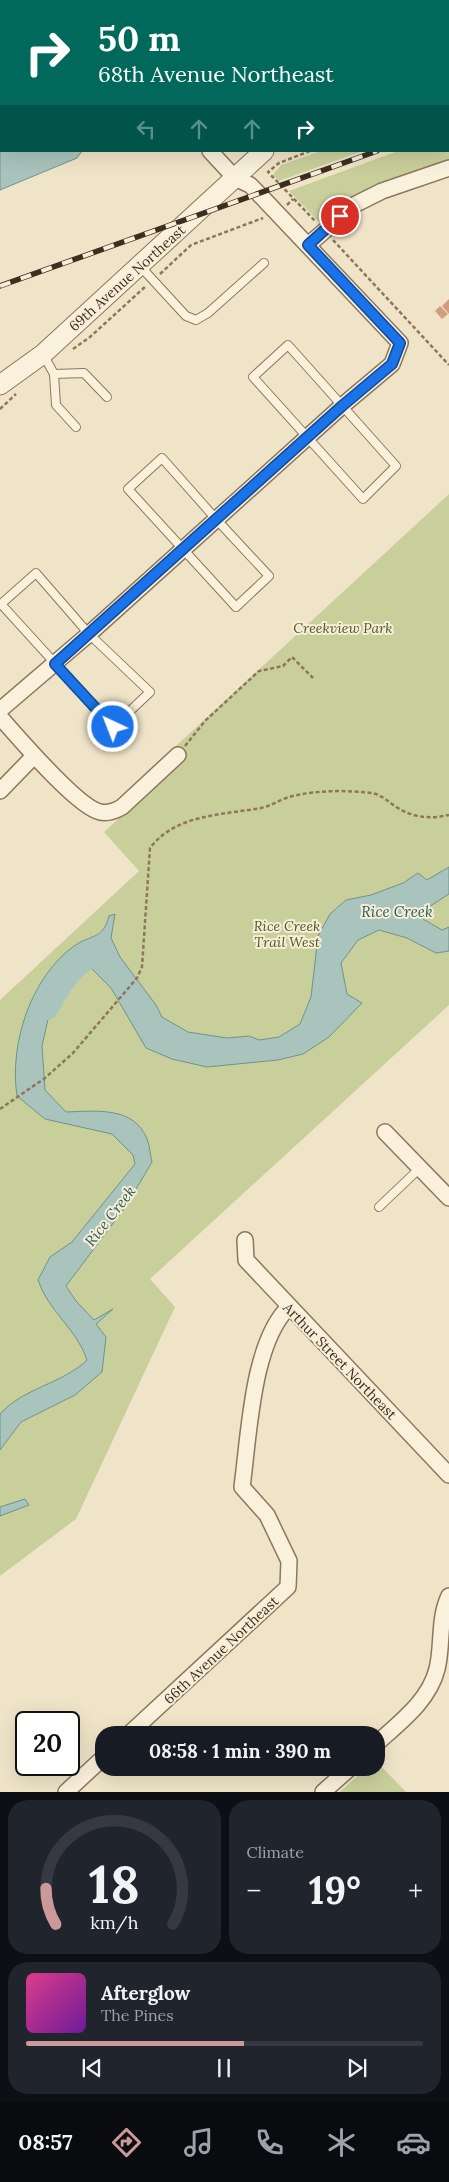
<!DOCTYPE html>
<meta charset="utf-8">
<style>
:root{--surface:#171b24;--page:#20242c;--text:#f1f3f6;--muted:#9ea1a6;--line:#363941;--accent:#cc999b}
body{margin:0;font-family:Lora,serif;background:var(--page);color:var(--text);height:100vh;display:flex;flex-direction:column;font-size:19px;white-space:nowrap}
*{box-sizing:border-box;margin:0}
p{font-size:16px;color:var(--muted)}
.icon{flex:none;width:28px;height:28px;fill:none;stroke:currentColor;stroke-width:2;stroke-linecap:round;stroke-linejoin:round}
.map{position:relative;height:1792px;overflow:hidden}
.drawer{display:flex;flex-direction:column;gap:8px;padding:8px;background:#0d0f14;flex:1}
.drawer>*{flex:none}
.hud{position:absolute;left:0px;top:0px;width:450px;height:152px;box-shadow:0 5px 20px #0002;background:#00695c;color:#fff;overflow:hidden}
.speed{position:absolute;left:15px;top:1711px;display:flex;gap:10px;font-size:25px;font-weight:700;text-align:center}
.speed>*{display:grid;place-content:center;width:65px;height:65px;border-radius:50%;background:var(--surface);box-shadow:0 5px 20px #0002;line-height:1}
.speed .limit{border:2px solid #111;border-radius:8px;background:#fff;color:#111}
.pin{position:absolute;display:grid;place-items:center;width:42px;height:42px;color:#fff;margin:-21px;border:2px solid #fff;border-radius:50%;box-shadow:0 1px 5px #0007}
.me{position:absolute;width:55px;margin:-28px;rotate:317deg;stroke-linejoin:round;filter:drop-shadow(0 0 4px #0008)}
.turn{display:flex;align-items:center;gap:18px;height:105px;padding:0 15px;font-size:22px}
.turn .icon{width:65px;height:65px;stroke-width:2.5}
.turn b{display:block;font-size:35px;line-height:42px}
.lanes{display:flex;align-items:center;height:48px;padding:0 15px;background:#0003;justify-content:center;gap:25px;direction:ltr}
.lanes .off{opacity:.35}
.big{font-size:38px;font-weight:700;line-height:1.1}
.drawer .card{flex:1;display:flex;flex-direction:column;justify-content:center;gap:8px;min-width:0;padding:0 18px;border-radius:20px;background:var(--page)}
.drawer .dial{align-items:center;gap:0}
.dial svg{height:130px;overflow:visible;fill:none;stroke:var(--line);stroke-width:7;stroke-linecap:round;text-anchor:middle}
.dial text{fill:var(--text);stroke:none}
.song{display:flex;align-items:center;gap:15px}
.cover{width:60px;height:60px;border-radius:8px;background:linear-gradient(135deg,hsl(330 70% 55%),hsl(280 70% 35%))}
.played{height:5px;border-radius:2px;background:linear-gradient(90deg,var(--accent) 55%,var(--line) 55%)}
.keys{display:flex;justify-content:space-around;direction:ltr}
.heat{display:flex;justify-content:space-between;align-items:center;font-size:28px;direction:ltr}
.drawer .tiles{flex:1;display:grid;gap:8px;grid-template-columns:1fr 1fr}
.card:last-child{grid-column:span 2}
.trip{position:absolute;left:95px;top:1726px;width:290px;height:50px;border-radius:20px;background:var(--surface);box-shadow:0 5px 20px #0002;font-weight:700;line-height:50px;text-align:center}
.tab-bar{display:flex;height:80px;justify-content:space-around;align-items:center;background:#090b0e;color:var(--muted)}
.tab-bar .icon{width:35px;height:35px}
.tab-bar .on{color:var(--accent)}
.tab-bar b{font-size:22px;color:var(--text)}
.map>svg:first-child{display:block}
</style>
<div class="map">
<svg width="449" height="1792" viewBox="0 0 449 1792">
<rect width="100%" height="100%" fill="#f0e4c8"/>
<g fill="#c9cf9b">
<path d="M449,133V159L384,182L358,194L319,222L289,191L398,151H449Z"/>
<path d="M321,151H363L279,181L273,175L281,165Z"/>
<path d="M449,494V1005L150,1279L175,1307L76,1519L0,1576V1000L139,871L104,832L161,780L151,769Z"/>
<path d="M376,1761L406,1792H340L366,1768H376Z"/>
</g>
<g fill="#a9c4bc" stroke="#6f938a">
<path d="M0,66L1,151H82L77,158L0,190Z"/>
<path d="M449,867V894L421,912L423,919L442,930L449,927V951L436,953L407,938L379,930L358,940L341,963L347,994L362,1003L329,1037L303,1054L278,1060L207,1067L172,1059L146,1048L111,988L90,967H75L61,985L49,1015L42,1046L45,1090L66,1112C96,1111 134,1106 147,1139C150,1146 150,1155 152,1162L126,1206L66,1286L76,1301L94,1320L113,1309L96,1324L106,1337L102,1372L75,1395L21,1422L0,1450V1414C23,1388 62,1384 87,1360C77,1329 48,1311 38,1280L50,1257L72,1242L135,1164L133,1155L112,1134L45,1119L17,1096C9,1044 31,977 74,946C91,934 103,940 109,916L115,914L111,938L120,957L156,1005L162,1017L188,1032L227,1038L249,1036L259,1040L279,1037L300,1024L311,997L318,936L330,914L346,900L371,895L403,883L418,873L427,880Z"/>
<path d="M25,1499L29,1505L0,1516V1507Z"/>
</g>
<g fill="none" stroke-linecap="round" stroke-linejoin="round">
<path stroke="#a9c4bc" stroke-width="22" d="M47,1009C60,986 72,964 98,953"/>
</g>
<g fill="#cf9f7d">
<path d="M449,299V314L442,306Z"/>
<path d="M440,306L448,314L442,319L435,311Z"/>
</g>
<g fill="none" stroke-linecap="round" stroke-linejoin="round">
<g stroke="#8d765c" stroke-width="10">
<g id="service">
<path d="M140,266L186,316L196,320L208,313L264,263"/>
<path d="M288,345L396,466L363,499L253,377Z"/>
<path d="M43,354L54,374L56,405L76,427"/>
<path d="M54,374L84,373L107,397"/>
<path d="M162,458L216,519L269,576L236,607L128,489Z"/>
<path d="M36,573L89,634L150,692L113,727L1,604Z"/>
<path d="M379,1207L420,1168"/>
</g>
</g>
<g stroke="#8d765c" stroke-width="18">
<g id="minor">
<path d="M353,0L354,1"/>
<path d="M0,18H1"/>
<path d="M308,245L356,204L382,191L449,168"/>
<path d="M0,710L89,634L342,406L392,364L400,343L259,194L250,185L235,178L210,151"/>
<path d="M0,717C18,737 77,807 100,812C108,814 115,811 122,807L178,755"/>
<path d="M0,791L34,756"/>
<path d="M385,1132L449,1198"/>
<path d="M245,1240L246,1260L449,1475"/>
<path d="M128,1735L288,1587L289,1561L267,1515L242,1487C249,1436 252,1342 289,1307"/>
<path d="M376,1744C400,1722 429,1701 437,1669C443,1645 438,1619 449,1596"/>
<path d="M66,1792L104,1757"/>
<path d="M323,1792L350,1768"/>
</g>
</g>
<g stroke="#8d765c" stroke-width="21">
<g id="tertiary">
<path d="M420,1L421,0"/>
<path d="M0,385L43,354L264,151"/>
</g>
</g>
<g stroke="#8d765c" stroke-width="2.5" stroke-dasharray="4 2.5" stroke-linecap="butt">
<path d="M310,151L279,163L268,172L315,221"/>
<path d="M287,205L293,199"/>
<path d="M333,240L449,365"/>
<path d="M160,274L191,245L263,218"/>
<path d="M73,349L90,337L146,286"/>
<path d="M0,409L16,394"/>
<path d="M185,746L205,721L259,671L283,666L292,657L313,678"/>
<path d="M0,1109L45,1078L73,1053L137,978L142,967L150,848C176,814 222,815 261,808C271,806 279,800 289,797C315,790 345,790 372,793C383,795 389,803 398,808C414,818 431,819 449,815"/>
</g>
<use href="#service" stroke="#faf1dc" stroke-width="8"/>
<use href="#minor" stroke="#faf1dc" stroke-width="15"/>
<use href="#tertiary" stroke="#faf1dc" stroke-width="19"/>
<g stroke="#3d2e20" stroke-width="5.5">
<g id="rail">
<path d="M449,126V125"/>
<path d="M0,286L377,151"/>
</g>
</g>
<use href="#rail" stroke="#f7eed8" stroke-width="4" stroke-dasharray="11" stroke-linecap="butt"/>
</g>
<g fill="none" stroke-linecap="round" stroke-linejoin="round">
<g stroke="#114b97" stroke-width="12">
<path id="route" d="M113,727L55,664L342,406L392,364L400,343L308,245L340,216"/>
</g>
<use href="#route" stroke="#1a73e8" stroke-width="9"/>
</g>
<g text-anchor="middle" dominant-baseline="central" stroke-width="4" stroke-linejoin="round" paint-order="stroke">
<g font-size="14" fill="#3d2e20" stroke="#f7eed8">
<text transform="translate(127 278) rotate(-42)">69th Avenue Northeast</text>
<text transform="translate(340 1361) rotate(46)">Arthur Street Northeast</text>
<text transform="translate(221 1650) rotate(-43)">66th Avenue Northeast</text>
</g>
<g font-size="14" font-style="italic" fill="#4d5a26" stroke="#f7eed8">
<text x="343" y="628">Creekview Park</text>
<text x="287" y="926">Rice Creek<tspan x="287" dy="16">Trail West</tspan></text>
</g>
<g font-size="15" font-style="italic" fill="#2f5d5a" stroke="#f7eed8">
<text x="397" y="911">Rice Creek</text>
<text transform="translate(110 1216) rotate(-52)">Rice Creek</text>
</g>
</g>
</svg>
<div class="speed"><div class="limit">20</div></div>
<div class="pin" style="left:340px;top:216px;background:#d93025"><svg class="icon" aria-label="arrive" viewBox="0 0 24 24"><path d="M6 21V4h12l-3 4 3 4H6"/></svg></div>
<svg class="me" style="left:113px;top:727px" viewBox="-20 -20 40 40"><circle r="17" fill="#1a73e8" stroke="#fff" stroke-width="3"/><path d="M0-11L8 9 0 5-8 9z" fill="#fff"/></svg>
<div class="trip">08:58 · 1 min · 390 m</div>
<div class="hud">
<div class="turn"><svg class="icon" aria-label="right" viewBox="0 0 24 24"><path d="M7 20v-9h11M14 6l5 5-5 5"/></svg><div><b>50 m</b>68th Avenue Northeast</div></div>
<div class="lanes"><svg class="icon off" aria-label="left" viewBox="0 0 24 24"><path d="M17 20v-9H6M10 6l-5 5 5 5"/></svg><svg class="icon off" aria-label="ahead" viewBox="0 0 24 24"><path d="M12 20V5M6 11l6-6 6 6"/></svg><svg class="icon off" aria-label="ahead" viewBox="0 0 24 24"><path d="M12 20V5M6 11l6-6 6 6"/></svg><svg class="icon" aria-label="right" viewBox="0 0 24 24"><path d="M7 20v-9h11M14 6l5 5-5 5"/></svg></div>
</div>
</div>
<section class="drawer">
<div class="tiles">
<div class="card dial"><svg viewBox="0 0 100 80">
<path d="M14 69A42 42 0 1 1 86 69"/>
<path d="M14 69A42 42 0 0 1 8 47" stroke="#cc999b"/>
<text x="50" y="56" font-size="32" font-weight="700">18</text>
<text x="50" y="72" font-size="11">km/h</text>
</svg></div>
<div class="card"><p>Climate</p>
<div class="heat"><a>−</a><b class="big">19°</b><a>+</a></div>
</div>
<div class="card">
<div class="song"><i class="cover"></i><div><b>Afterglow</b><p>The Pines</p></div></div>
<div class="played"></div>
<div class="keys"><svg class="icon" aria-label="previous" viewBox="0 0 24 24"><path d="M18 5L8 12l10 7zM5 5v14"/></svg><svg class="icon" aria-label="pause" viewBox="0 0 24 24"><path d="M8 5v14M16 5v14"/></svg><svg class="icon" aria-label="next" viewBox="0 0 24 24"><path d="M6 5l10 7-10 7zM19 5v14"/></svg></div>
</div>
</div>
</section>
<nav class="tab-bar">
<b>08:57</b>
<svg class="icon on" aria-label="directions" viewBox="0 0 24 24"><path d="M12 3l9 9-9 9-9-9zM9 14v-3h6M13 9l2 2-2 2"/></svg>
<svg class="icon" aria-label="music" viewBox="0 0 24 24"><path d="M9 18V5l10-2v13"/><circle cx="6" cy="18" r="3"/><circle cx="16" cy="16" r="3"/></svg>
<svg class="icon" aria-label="phone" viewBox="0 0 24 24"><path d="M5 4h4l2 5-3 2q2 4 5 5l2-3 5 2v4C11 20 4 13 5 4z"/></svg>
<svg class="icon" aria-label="climate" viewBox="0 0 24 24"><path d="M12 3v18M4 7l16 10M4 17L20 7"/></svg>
<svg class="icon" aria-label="car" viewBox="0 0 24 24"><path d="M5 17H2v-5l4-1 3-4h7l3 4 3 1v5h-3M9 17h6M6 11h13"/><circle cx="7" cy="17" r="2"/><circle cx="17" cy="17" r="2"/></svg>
</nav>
